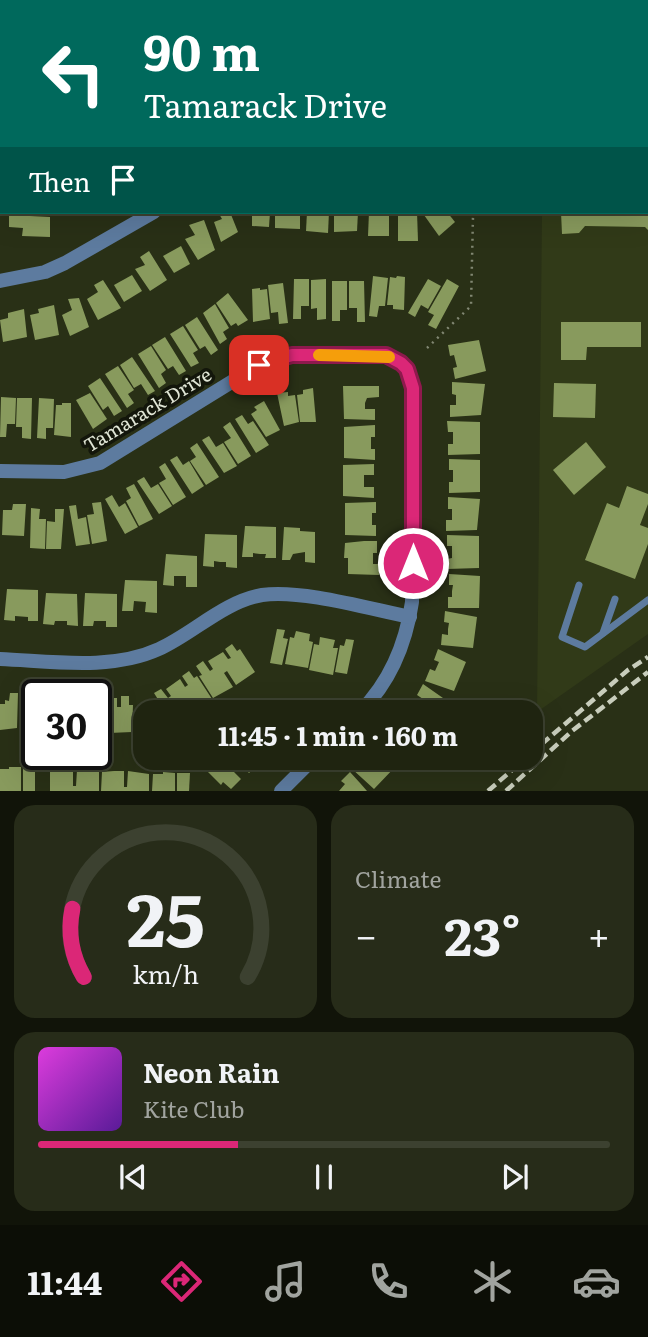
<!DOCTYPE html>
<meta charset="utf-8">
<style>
:root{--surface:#1f2410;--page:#272c19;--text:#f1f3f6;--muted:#a1a49f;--line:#3c4130;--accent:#db2777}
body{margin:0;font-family:Literata,serif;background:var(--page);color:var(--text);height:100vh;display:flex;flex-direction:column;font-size:26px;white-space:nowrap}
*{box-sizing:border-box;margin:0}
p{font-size:23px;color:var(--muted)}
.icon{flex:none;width:38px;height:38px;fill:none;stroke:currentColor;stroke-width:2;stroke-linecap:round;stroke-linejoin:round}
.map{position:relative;height:791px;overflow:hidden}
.drawer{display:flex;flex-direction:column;gap:14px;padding:14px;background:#111409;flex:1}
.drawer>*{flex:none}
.top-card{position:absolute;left:0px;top:0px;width:649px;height:214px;box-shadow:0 7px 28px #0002,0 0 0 2px var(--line);background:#00695c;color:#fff;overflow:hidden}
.speed{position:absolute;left:21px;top:679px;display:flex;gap:14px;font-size:35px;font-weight:700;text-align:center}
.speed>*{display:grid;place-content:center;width:91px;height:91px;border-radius:50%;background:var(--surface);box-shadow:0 7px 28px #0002,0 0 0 2px var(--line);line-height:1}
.speed .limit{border:4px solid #111;border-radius:10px;background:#fff;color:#111}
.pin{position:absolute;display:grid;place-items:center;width:60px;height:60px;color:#fff;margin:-30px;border-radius:14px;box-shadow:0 4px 10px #0006}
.me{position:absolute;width:77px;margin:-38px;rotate:0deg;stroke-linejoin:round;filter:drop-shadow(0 0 5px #0008)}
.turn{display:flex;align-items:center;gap:24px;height:147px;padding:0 28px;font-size:32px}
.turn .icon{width:91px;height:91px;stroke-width:2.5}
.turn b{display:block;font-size:49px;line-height:60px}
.then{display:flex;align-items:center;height:66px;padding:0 28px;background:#0003;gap:14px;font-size:26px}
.big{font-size:52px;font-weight:700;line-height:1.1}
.drawer .card{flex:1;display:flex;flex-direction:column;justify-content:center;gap:10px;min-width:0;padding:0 24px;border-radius:21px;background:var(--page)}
.drawer .dial{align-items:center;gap:0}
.dial svg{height:182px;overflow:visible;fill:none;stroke:var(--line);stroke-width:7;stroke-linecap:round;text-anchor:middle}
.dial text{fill:var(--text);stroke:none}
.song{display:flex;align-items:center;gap:21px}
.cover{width:84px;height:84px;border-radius:10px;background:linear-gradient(135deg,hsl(300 70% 55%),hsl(270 70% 35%))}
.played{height:7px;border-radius:4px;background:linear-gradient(90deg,var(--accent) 35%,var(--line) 35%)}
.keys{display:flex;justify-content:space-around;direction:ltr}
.heat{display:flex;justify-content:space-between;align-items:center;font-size:38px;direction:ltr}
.drawer .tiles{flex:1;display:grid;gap:14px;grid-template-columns:1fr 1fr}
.card:last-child{grid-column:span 2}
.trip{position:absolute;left:133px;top:700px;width:410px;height:70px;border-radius:21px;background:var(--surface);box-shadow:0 7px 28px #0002,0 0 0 2px var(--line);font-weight:700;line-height:70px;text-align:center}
.tab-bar{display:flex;height:112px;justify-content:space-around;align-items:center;background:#0c0e06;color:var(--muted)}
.tab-bar .icon{width:49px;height:49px}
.tab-bar .current{color:var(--accent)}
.tab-bar b{font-size:32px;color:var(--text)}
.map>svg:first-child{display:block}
</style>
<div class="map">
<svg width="648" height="791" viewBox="0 0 648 791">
<rect width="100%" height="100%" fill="#293016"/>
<path fill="#313a18" d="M545,0H648V634L537,712L542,212H648V2Z"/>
<g fill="#889a5d">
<path d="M218,212H230L238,232L221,242L214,222L222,219Z"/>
<path d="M252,212H270L269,227L252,226Z"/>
<path d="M275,212H300V229L275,228Z"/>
<path d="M307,212H329L328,233L306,231Z"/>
<path d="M334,212H358L357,231L334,232Z"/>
<path d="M369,212H389V236H368Z"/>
<path d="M398,212H417L418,241H398Z"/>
<path d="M427,212H447L455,222L439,236L424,215Z"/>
<path d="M561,212H648V230L645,227L585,226L579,233L562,234Z"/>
<path d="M9,215L50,217V237L22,236L23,228L9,227Z"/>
<path d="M204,220L215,250L198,260L185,239L195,235L189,225Z"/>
<path d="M181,246L190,264L174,273L163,256Z"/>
<path d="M149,251L167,280L150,291L135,269L145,265L140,257Z"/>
<path d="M132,275L142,291L124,302L114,285Z"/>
<path d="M373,276L388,278L385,306H379L377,317L369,316Z"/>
<path d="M397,276L405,277L404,310L393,309V305H387L390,277L396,278Z"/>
<path d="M294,279H309V306H301V319H293Z"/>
<path d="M326,279V319L317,320V308L311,309V280Z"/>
<path d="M428,279L441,286L428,309L421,305L415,317L408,313Z"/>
<path d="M447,279L459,286L436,329L428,325L434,315L428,312Z"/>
<path d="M103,280L121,308L98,320L87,299L98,292L94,285Z"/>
<path d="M332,281H347V310H340V321H332Z"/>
<path d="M349,281H364L365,322H357V308H349Z"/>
<path d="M283,283L288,323L279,324L278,312L271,313L268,285Z"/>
<path d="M260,288V290L267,289L270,319L253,322L252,289Z"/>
<path d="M228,293L248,320L238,326L236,323L231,326L216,303Z"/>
<path d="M79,298L89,327L70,336L62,315L72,310L68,299Z"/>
<path d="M215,304L229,328L223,332L227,339L220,344L203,313Z"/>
<path d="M54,305L59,335L35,340L30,315L39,313L38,309Z"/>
<path d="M24,309L27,337L3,342L0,320L8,318V313Z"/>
<path d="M197,317L218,350L211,355L205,346L200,349L185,325Z"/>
<path d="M561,322H641V347H587L586,360H561Z"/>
<path d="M183,326L198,350L193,353L199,363L191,367L170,334Z"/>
<path d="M165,337L186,371L179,375L173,366L168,369L152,345Z"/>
<path d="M479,340L486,371L455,379L453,368L457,367L454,355L450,356L448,345Z"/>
<path d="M151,346L166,370L161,374L166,383L159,388L138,354Z"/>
<path d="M132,357L155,391L148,395L141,384L134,388L120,365Z"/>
<path d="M118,366L134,390L128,394L134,403L127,408L105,374Z"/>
<path d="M100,378L122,411L114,416L108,406L103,410L88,386Z"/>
<path d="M452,382L485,384L481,415L450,417V405H456V395L452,394Z"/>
<path d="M554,383L596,384L595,418L553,417Z"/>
<path d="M343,386H379V397L367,398L365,403V409H375V420L344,419Z"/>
<path d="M313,388L316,422H300L297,395L303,394V390Z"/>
<path d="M288,392V396L295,395L299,422L284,426L277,393Z"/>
<path d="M90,393L107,419L93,429L76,400Z"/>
<path d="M1,397L16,398L15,424H7L6,437H0Z"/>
<path d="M17,398H32L31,439L22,438V427H16Z"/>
<path d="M39,398L54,399L53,428H46V439L37,438Z"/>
<path d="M264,401L280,430L266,437L251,414L257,410L254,407Z"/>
<path d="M62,403H71V437L54,435L56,405H62Z"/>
<path d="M242,415L248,424L253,421L269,445L256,453L235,419Z"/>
<path d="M447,421L480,422V454L448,455V444H453V432H448Z"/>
<path d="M230,422L251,456L238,464L224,442L231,438L223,427Z"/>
<path d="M375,425V437H371V449H375V460L344,458V427Z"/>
<path d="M209,436L216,447L223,443L237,466L224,473L202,440Z"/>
<path d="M586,442L606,467L574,495L553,470Z"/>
<path d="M197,443L219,477L206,485L190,461L196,457L190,448Z"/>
<path d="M177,456L183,465L189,461L204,486L192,494L170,460Z"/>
<path d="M449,459L480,460V492L449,493V482H453V470H449Z"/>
<path d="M165,463L186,497L173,505L159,483L166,479L159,467Z"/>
<path d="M374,464V475H364V487H374V498L343,496V465Z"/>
<path d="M144,477L151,488L158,484L172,506L159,514L137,481Z"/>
<path d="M134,484L153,519L139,526L126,501L131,498L126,488Z"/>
<path d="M627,486L648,494V504L640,525L648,528V544L635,579L585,560L607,503L619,508Z"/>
<path d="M112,495L119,507L125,503L138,527L125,534L105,499Z"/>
<path d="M448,497L480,499L477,530L446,531V520H452V509H448Z"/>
<path d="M101,502L107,541L92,544L87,515L94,514L92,503Z"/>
<path d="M376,502V513H372V525H376V536L345,535V503Z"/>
<path d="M13,504H26L24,536L2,535L3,510H12Z"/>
<path d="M76,505L78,519L86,517L90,544L76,546L69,506Z"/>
<path d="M31,508L40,509L39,519H46L45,549L30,548Z"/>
<path d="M55,509H64L61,549H46L47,521L55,522Z"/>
<path d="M245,526L276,527V558H265L266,554H260L253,553V557H242Z"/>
<path d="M284,527L300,528V531L315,532V563L305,562V552L293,554L290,560H282Z"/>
<path d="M205,534L237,535V568L226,567V562H220L214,561V567L203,566Z"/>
<path d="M447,535L479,536V568L447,569V559L452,558V546H447Z"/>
<path d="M364,541H377V553H373V564H379V575L348,574V558H344L345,543Z"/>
<path d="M166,554L197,556V587H186V576H174V586L163,585Z"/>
<path d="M449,574L480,576L479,608H448V597H452V591L453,585H449Z"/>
<path d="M125,580L157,581V613L145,612L146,602L134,601L133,611H122Z"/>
<path d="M7,589L38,590V621H28V617L15,616V621L4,620Z"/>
<path d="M46,593L77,594L78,626L67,625V621H55L54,625L43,624Z"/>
<path d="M85,593L117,594V627H106V621H94L93,626H83Z"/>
<path d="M445,611L477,617L473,648L441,645L442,634L448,635V629L449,623L444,622Z"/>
<path d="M277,629L285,630L283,638L288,639L282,665L270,663Z"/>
<path d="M296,631L310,634L309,641L313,642L308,668L285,664L290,637L294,638Z"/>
<path d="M320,637L335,640L333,648H338L333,675L309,670L314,644L319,645Z"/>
<path d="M346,639L354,640L347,674L335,672L340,645L344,646Z"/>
<path d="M232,644L237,651L240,649L255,672L236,685L227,671L224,673L233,687L213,698L199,676L202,675L196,666L203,661L210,671L213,669L208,661L223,652L228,659L231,658L225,649Z"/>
<path d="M438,649L466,662L454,691L425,681L430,669L435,671L439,662L434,660Z"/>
<path d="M189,671L194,678L197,676L212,699L193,712L184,699L182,700L189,712H152L150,706L159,701L154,693L161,689L168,698L171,696L166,689L180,679L185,687L188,685L182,676Z"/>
<path d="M423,684L453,705L448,712H406L411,703L417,707L423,699L417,695Z"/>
<path d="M10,693H18L17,728L0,730V704H5V700L9,701Z"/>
<path d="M33,693H37V729H32Z"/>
<path d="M121,696H129V705H133L132,732L109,733L110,716H106V733H96V707H100V698H117V707H121Z"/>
<path d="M275,700L288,712H262L267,708Z"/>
<path d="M212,758H226L237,769L234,772L241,779L231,789L223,782L221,785L203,767Z"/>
<path d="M229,758H255L260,763L249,773L242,766L239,769Z"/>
<path d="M369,758H388L396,766L374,789L351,768L360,759L364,763Z"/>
<path d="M9,767H21V791H0V769H9Z"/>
<path d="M23,767L35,768V791H23Z"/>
<path d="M62,769H73V786H76L77,770L99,772V791H50V771H62Z"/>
<path d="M114,771H124V787H127L128,771L149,774V791H101L102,772Z"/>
<path d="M163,772L175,773V791H152L153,774H163Z"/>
<path d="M350,772L360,783L367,791H339L345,784L341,781Z"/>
<path d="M177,773H190L189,791H177Z"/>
</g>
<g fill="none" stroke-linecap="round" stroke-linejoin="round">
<path stroke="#818772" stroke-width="2.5" stroke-dasharray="2 5" stroke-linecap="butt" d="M427,348L471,306L473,216L470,212"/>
<g stroke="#5d7b9f" stroke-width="7">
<path d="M579,585L562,637L585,647L648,600"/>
<path d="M603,633L615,599"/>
</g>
<g stroke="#5d7b9f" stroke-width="14">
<path d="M127,2L129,0"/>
<path d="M418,2V0"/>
<path d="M648,54V53"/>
<path d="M0,96L2,93"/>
<path d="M0,281L45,272L65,263L154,212"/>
<path d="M0,471L64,472L100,463L246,373L265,362L282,357L302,355L386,356L401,363L407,369L413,388L412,602C406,643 390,682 360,712"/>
<path d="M0,659C51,661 111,671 159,649C194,633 223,602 262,595C301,589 370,609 410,617"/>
<path d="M281,791L314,758"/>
</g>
<g stroke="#c8cdbc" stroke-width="4.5" stroke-dasharray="10 5" stroke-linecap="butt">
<path d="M530,754L628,670L648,657"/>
<path d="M488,791L526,758"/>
<path d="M506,791L572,731L648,672"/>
</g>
</g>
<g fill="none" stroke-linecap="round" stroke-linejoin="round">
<g stroke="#8e194d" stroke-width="18">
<path id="route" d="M259,365L292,355H386L401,363L407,369L413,388V563"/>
</g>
<use href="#route" stroke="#db2777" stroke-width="12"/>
<path stroke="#f59e0b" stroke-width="12" d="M319,355L389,357"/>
</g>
<g text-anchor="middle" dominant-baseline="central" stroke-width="7" stroke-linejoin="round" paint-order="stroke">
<g font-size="19" fill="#e0e5d5" stroke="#13160b">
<text transform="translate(147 409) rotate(-31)">Tamarack Drive</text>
</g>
</g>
</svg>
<div class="speed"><div class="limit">30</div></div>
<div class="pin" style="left:259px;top:365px;background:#d93025"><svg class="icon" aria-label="arrive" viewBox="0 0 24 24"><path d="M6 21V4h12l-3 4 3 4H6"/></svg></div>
<svg class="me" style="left:413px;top:563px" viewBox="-20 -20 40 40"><circle r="17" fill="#db2777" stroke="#fff" stroke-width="3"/><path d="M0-11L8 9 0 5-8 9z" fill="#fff"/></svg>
<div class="trip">11:45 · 1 min · 160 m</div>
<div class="top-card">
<div class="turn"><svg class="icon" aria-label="left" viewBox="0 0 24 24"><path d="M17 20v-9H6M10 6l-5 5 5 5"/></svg><div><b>90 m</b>Tamarack Drive</div></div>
<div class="then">Then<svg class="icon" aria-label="arrive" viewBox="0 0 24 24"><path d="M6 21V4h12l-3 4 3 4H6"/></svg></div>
</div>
</div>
<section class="drawer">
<div class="tiles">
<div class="card dial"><svg viewBox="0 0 100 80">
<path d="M14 69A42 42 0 1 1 86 69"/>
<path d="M14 69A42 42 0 0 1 9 39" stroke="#db2777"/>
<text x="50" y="56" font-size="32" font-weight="700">25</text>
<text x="50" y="72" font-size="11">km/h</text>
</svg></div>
<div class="card"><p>Climate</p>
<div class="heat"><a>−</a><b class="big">23°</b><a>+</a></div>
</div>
<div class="card">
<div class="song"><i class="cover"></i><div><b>Neon Rain</b><p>Kite Club</p></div></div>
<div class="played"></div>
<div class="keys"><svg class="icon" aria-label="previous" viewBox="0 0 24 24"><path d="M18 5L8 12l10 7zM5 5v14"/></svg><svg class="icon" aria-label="pause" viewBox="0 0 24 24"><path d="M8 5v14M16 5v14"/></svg><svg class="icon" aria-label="next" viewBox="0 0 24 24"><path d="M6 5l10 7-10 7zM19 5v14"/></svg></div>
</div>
</div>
</section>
<nav class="tab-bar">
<b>11:44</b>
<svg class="icon current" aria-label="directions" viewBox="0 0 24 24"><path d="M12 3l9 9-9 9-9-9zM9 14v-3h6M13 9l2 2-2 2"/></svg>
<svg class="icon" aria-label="music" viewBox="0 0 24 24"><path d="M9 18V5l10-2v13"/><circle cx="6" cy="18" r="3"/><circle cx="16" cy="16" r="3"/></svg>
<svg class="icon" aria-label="phone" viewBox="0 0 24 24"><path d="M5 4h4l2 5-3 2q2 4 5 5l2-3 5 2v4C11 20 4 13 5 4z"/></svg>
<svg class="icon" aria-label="climate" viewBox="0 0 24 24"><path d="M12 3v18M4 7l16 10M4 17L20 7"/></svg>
<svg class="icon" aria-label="car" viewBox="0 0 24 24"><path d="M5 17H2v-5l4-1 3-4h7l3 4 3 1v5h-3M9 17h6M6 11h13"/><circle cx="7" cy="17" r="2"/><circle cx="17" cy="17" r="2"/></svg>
</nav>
